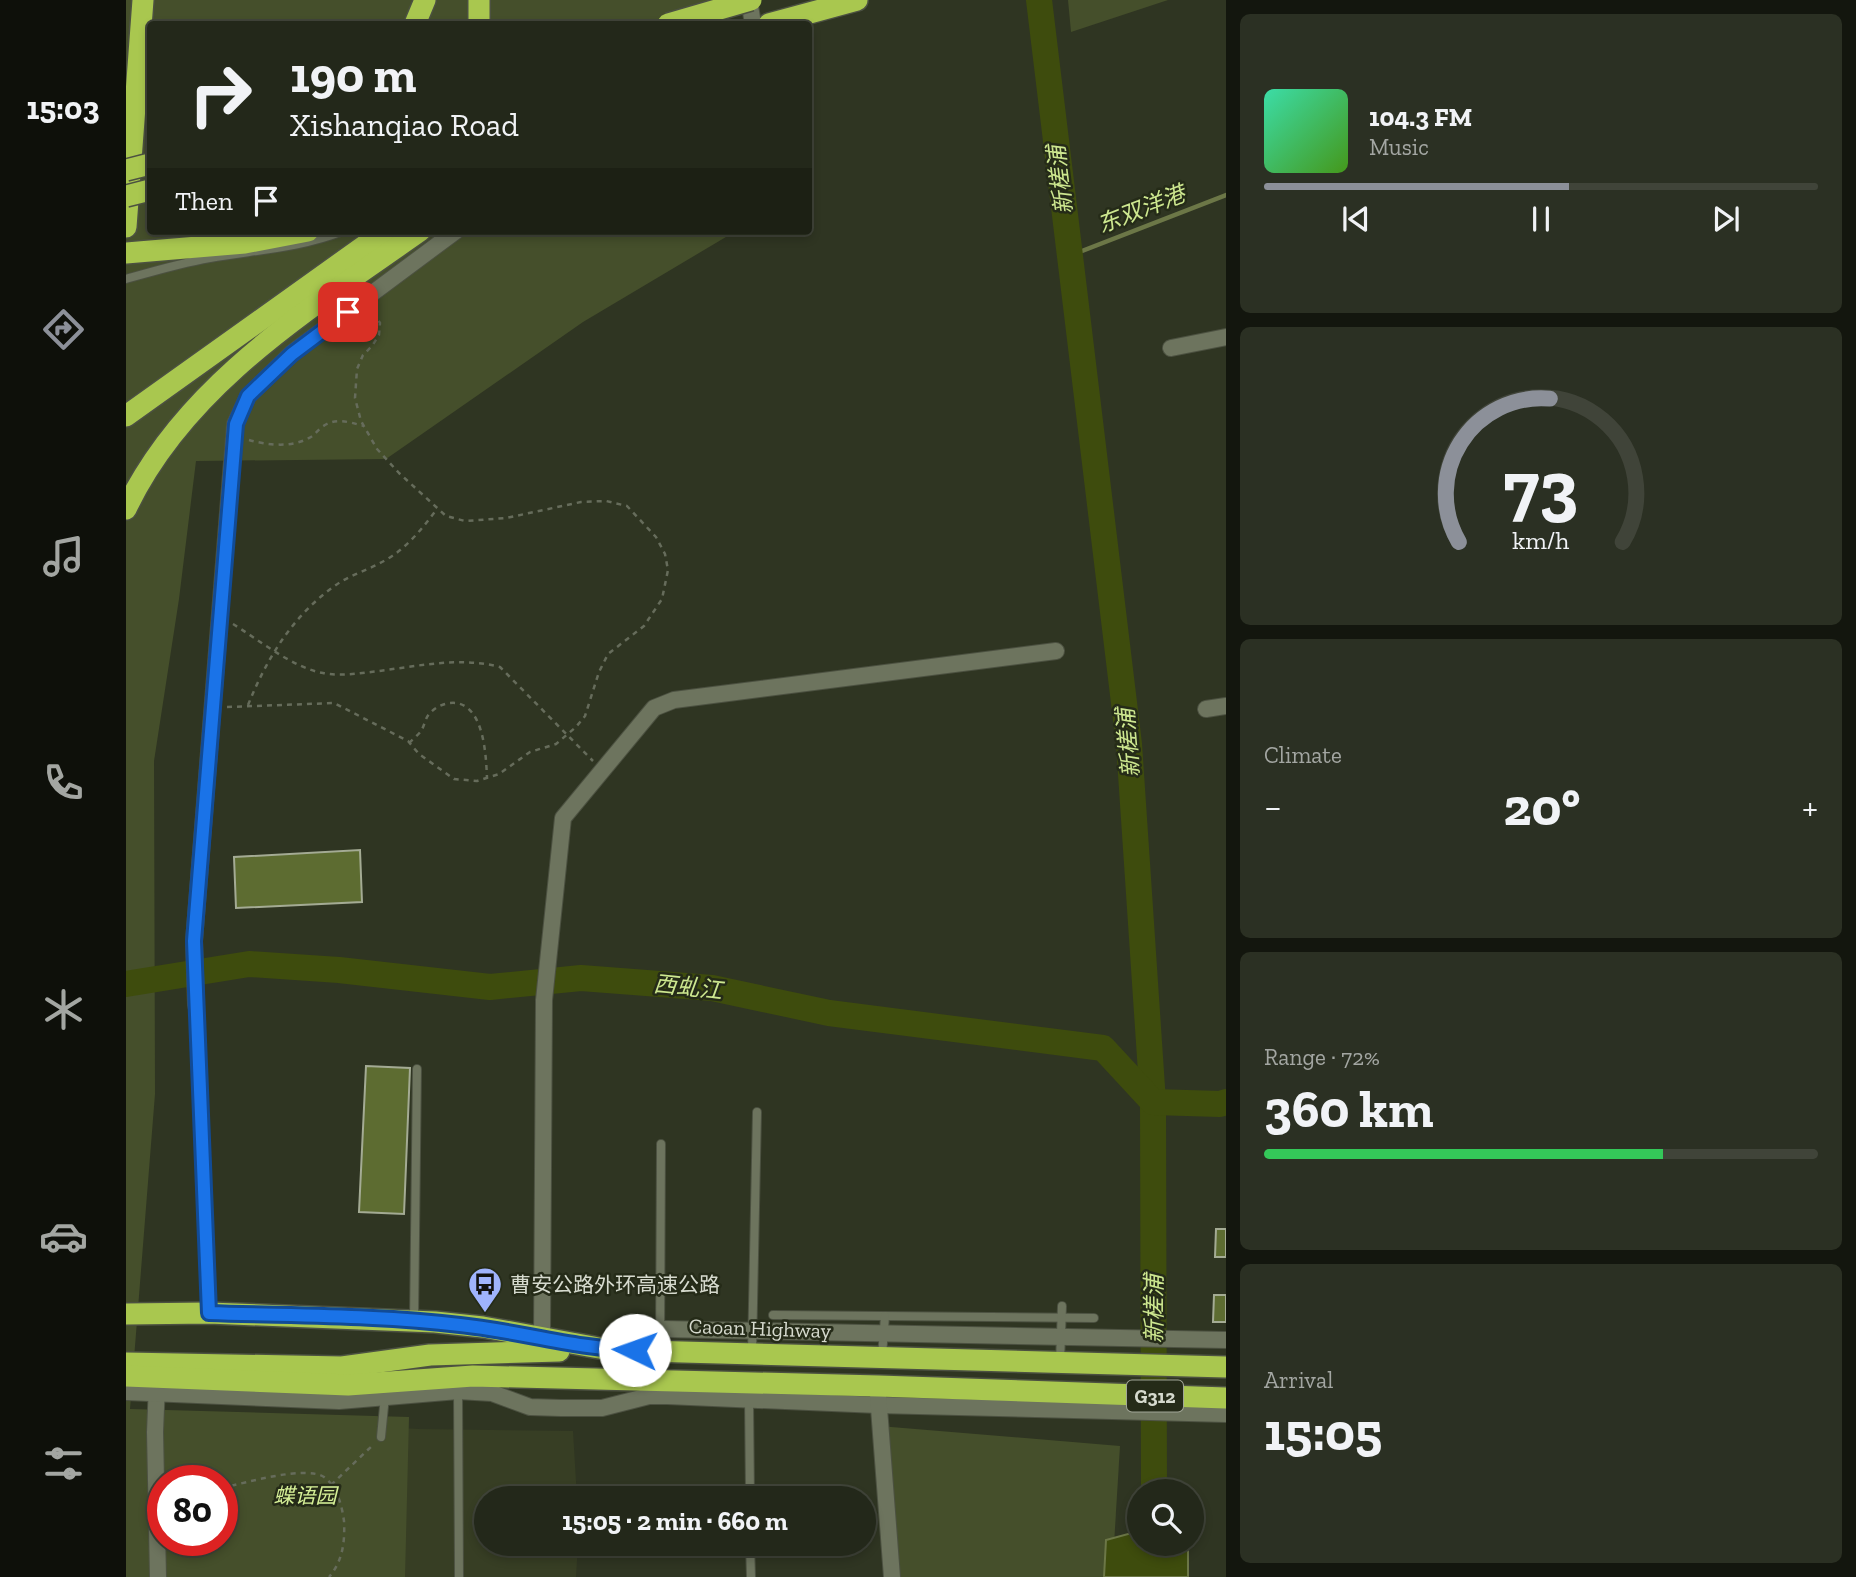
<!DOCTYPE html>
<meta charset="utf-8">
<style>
:root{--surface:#23281a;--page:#2b3023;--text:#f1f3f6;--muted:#a3a6a2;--line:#404439;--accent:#8c9099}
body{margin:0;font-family:"Zilla Slab","Noto Sans SC",serif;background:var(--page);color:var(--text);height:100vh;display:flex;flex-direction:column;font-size:26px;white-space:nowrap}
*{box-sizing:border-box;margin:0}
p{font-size:23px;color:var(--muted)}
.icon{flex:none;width:38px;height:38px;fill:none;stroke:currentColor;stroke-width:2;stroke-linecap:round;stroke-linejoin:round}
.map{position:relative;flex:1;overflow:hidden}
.side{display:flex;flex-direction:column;gap:14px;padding:14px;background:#13160e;width:630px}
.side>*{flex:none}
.top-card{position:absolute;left:21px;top:21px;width:665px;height:214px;border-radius:7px;box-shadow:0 4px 10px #0003,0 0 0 2px var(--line);background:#23281a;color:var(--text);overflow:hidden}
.buttons{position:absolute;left:1001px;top:1479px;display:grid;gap:14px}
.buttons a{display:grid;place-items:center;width:77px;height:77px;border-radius:50%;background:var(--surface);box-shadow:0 4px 10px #0003,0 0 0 2px var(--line);font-size:35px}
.speed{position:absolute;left:21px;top:1465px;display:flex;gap:14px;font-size:35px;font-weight:700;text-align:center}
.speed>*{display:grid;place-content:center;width:91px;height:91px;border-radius:50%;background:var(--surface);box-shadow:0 4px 10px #0003,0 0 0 2px var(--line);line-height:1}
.speed .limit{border:10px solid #d22;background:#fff;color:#111}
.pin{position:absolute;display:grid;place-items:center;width:60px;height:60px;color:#fff;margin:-30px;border-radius:14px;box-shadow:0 4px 10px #0006}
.me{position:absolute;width:77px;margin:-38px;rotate:273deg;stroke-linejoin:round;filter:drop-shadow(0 0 5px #0008)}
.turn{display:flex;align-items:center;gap:24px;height:147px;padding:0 28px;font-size:32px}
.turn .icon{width:91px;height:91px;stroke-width:2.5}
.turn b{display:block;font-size:49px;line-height:60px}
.then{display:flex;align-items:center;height:66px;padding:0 28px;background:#0003;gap:14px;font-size:26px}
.big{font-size:52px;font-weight:700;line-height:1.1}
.side .tile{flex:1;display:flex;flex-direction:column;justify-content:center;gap:10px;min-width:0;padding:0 24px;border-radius:10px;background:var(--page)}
.side .dial{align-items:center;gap:0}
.dial svg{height:182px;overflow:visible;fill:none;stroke:var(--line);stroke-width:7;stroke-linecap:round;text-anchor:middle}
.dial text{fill:var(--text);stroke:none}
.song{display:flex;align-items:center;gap:21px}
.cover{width:84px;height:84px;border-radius:10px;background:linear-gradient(135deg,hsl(160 70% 55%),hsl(100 70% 35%))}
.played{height:7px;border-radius:4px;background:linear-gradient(90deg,var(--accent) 55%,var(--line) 55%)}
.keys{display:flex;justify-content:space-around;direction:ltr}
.heat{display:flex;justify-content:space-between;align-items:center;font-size:38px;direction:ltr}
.charge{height:10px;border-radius:5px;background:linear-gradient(90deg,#34c759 72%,var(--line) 0)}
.trip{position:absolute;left:348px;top:1486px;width:402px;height:70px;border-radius:35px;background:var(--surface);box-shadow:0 4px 10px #0003,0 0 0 2px var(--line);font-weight:700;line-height:70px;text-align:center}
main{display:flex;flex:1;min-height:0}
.tabs{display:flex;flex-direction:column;width:126px;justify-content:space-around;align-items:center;background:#0e100a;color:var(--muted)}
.tabs .icon{width:49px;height:49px}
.tabs .on{color:var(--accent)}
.tabs b{font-size:32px;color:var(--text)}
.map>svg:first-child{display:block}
</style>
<main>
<nav class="tabs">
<b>15:03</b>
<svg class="icon on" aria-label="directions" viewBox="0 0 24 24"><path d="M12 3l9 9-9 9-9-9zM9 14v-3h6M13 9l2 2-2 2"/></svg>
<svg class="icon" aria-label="music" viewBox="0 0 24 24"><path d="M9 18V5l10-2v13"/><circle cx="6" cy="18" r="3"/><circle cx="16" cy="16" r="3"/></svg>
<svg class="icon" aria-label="phone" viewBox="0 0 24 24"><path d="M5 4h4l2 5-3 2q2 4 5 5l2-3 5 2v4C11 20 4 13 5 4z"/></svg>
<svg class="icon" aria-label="climate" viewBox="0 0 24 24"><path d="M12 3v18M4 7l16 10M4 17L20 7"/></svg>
<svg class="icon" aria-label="car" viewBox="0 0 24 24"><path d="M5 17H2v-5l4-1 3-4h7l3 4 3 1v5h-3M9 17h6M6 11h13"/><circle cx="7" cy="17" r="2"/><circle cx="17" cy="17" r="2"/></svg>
<svg class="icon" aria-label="filters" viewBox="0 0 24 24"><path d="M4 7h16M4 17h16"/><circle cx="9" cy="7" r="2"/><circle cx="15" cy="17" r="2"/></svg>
</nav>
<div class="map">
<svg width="1100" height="1577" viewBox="0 0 1100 1577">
<rect width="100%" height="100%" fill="#2f3522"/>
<path fill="#373e24" d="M37,1415L293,1429L447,1431L451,1498H360V1544H452L450,1577H39L96,1540V1480Z"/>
<g fill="#454f2b" fill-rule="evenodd">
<path d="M0,0H598L601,24H24V231H610L457,322L260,459L70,461L53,599L28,761L29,1094L4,1409L283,1417L279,1577H0ZM37,1480H96V1540H37Z"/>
<path d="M942,0H1042L945,32Z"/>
<path d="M753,1426L994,1446L986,1577H767Z"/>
</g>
<path fill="#3e4c0d" stroke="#6c7747" stroke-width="2" d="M1013,1531V1544H1062V1577H978L980,1540Z"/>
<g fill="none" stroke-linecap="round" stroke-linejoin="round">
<path stroke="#6c7747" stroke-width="4.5" d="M943,256L1100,195"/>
<g stroke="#3e4c0d" stroke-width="26">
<path d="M913,0L1003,744L1027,1102L1028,1491"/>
<path d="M0,984L123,964L213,970L364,987L455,978L586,988L703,1013L977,1048L1027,1102L1094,1104L1100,1102"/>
</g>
</g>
<g fill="#5d6c31" stroke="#a4ab94" stroke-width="2">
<path d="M234,850L236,902L110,908L108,857Z"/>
<path d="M240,1066L284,1068L278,1214L233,1212Z"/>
<path d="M1090,1229H1100V1257H1089Z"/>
<path d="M1088,1295H1100V1322H1087Z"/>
</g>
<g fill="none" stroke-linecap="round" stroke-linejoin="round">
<g stroke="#4c5141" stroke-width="10">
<g id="lane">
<path d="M0,279C28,271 55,263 84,258C129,250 174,248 217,231"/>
<path d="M70,1005L83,1310"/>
<path d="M647,1315L968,1318"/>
<path d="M288,1321L291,1069"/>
<path d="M534,1350L535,1144"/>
<path d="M626,1352L631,1112"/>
<path d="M756,1356L759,1316"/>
<path d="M934,1362L936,1306"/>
<path d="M332,1391L333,1577"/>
<path d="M623,1399L624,1498"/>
<path d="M255,1437L259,1396"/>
<path d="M624,1544L625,1577"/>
</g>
</g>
<g stroke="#4c5141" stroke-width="18">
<g id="street">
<path d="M623,0L627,24"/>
<path d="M1045,348L1100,337"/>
<path d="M1080,709L1100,706"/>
<path d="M70,1005L68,941L109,424L122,396L166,353L330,231"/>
<path d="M536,1329L1100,1340"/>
<path d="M416,1339L418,1000L437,818L528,708L548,700L930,651"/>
<path d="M31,1384L29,1432L32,1577"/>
<path d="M0,1392L213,1401L332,1391L366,1393L404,1407L435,1408H476L523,1396H541L752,1405L1100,1414"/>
<path d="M752,1395L766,1577"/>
</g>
</g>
<g stroke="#4c5141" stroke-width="24">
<g id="highway">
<path d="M289,24L299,0"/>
<path d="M353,24V0"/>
<path d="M643,24L731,0"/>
<path d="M0,227L17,0"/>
<path d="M0,253L119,243L182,231"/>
<path d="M0,416L259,231"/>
<path d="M0,509C59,384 185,308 294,231"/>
<path d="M0,1314L83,1313L309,1322L357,1327L484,1350L1100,1367"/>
<path d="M0,1363L216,1367L304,1355L433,1351"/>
<path d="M0,1376L222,1385L347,1376L753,1386L1100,1398"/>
</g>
</g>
<g stroke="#666c5b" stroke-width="2.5" stroke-dasharray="5 5" stroke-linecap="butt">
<path d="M123,440C141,445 165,448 183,438C188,436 191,431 196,427C210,417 222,422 238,426"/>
<path d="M107,624C133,640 167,668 197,673C213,676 229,674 245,672C288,667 332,656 374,667L467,761"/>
<path d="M122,705C141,658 167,615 210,585C224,575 242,570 258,561C280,549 296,529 311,509"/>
<path d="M101,707L208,703L282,741L293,754L328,779L351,781L373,774L404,752L430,744L450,727L459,716L473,672L482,654L518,626L536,599L542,570L539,554L530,537L501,506L480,501L455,502L380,518L339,521L320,516L273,473L251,449L235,421L229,398L231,369L237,355L246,346L253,335L254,323L246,310"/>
<path d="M283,743C287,739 292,735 295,731C299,725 299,717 305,712C311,706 321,702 330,703C358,707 360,755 361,778"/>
<path d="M205,1485L248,1444"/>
<path d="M96,1488C119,1483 179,1465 198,1477C211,1486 216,1506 218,1521C219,1541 217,1561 203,1577"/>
</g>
<use href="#lane" stroke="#6d745e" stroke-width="8"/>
<use href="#street" stroke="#6d745e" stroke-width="16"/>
<use href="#highway" stroke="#a9c74f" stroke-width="21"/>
<g stroke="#4c5141" stroke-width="24" stroke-linecap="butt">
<g id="highway-bridge">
<path d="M542,24L625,0"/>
<path d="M0,170L24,164"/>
<path d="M0,196L24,190"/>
</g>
</g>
<use href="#highway-bridge" stroke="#a9c74f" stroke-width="21"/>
</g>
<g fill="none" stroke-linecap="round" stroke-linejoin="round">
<g stroke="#114b97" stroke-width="18">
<path id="route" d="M222,312L166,354L122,396L110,424L68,941L83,1313C166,1316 251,1315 334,1325C393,1331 450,1349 509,1350"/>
</g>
<use href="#route" stroke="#1a73e8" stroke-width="12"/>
</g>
<defs>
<g id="bus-pin" transform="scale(1.75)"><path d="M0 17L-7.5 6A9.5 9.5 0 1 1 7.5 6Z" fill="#9fb3fd" stroke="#252b18"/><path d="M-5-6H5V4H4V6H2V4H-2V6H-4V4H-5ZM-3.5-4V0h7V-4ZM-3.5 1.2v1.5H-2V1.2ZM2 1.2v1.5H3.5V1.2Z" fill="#111"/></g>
</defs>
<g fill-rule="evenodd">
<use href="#bus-pin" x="359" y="1284"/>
</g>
<g text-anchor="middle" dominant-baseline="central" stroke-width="5" stroke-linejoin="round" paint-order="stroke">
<rect fill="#252b18" stroke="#a1a697" stroke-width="2" x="1001" y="1380.5" width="56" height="31" rx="5"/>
<g font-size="19" font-weight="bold" fill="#d6dace">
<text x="1029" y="1396">G312</text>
</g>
<g font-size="21" fill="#d6dace" stroke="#252b18" text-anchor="start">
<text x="384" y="1284">曹安公路外环高速公路</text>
</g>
<g font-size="21" fill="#d6dace" stroke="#252b18">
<text transform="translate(634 1328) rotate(2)">Caoan Highway</text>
</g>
<g font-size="21" font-style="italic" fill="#d6f097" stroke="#252b18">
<text x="179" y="1495">蝶语园</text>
</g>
<g font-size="23" font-style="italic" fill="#cde78f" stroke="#252b18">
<text transform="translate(934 180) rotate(-97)">新槎浦</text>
<text transform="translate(1015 209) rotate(-21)">东双洋港</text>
<text transform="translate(1002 743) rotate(-95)">新槎浦</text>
<text transform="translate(562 987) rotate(6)">西虬江</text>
<text transform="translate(1028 1309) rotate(-90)">新槎浦</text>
</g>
</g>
</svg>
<div class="buttons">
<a><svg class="icon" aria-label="search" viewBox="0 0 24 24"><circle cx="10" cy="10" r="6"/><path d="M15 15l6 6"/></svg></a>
</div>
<div class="speed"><div class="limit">80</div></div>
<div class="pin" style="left:222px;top:312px;background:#d93025"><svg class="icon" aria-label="arrive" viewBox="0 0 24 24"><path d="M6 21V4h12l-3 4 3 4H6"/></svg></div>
<svg class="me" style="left:509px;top:1350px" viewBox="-20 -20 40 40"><circle r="19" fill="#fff"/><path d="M0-13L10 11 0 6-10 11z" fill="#1a73e8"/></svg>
<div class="trip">15:05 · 2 min · 660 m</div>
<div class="top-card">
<div class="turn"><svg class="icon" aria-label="right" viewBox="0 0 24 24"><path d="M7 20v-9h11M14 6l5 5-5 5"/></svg><div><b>190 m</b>Xishanqiao Road</div></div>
<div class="then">Then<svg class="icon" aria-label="arrive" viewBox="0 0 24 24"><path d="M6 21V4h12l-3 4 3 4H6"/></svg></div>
</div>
</div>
<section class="side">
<div class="tile">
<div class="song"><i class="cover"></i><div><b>104.3 FM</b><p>Music</p></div></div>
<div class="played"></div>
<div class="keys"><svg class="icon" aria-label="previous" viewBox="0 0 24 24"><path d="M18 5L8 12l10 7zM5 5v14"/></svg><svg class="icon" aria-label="pause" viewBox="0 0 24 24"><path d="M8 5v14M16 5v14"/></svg><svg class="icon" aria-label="next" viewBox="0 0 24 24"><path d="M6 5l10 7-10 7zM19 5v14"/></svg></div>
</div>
<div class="tile dial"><svg viewBox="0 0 100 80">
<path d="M14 69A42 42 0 1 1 86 69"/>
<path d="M14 69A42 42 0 0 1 54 6" stroke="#8c9099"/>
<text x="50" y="56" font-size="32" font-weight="700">73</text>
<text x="50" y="72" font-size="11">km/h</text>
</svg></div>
<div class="tile"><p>Climate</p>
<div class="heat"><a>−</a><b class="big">20°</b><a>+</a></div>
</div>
<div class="tile"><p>Range · 72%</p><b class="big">360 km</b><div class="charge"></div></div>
<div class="tile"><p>Arrival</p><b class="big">15:05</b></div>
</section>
</main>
